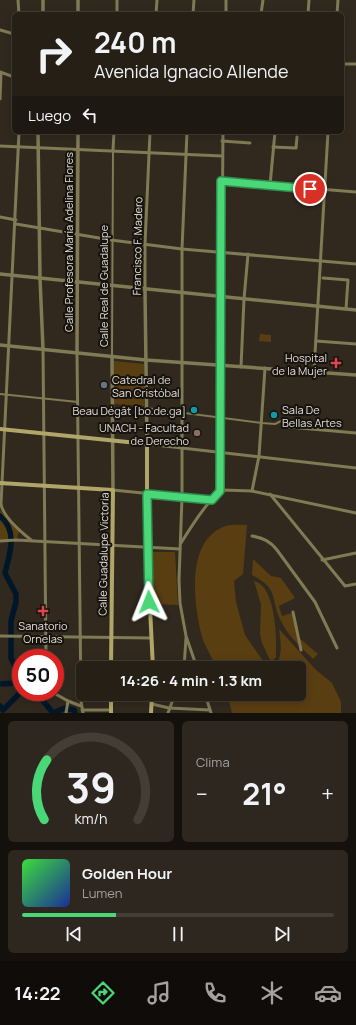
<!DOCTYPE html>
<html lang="es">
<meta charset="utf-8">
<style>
:root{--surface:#251f16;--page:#2d271f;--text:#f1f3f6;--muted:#a3a2a1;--line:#423d35;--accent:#4ad778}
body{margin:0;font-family:Manrope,sans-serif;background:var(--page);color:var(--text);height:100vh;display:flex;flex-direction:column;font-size:15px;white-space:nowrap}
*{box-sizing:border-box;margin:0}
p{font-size:13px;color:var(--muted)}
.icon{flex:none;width:22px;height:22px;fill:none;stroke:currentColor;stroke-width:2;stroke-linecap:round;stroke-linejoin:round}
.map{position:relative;height:713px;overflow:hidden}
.drawer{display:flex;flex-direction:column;gap:8px;padding:8px;background:#14110c;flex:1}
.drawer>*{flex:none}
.guide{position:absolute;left:12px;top:12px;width:332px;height:122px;border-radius:6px;box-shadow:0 2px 10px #0003,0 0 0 1px var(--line);background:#251f16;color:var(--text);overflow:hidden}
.speed{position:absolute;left:12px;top:649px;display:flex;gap:8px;font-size:20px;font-weight:700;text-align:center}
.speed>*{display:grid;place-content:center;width:52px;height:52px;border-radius:50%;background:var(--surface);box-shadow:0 2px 10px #0003,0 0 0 1px var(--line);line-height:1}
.speed .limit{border:6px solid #d22;background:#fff;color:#111}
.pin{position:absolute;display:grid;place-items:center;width:34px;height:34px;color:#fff;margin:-17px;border:2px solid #fff;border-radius:50%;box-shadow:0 1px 4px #0007}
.me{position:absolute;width:44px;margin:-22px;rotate:358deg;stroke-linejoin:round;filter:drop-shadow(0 0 3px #0008)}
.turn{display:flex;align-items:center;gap:14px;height:84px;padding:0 16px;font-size:18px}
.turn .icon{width:52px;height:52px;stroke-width:2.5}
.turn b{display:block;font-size:28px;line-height:34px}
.then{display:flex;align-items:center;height:38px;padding:0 16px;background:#0003;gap:8px;font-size:15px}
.big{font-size:30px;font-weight:700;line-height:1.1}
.drawer .widget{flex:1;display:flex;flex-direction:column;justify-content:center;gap:6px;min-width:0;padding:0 14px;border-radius:6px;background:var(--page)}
.drawer .dial{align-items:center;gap:0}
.dial svg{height:104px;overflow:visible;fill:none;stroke:var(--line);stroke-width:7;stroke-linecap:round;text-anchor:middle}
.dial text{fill:var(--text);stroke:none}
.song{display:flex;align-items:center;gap:12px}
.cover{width:48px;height:48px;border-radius:6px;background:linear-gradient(135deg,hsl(120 70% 55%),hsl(230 70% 35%))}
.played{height:4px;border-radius:2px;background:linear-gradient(90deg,var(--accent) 30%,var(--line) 30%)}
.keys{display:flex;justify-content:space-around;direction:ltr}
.heat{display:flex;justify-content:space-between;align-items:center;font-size:22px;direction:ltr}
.drawer .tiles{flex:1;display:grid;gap:8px;grid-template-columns:1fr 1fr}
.widget:last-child{grid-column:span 2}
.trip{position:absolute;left:76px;top:661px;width:230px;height:40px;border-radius:6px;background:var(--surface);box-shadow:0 2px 10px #0003,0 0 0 1px var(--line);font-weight:700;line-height:40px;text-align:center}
.dock{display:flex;height:64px;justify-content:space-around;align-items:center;background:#0f0c09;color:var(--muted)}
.dock .icon{width:28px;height:28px}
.dock .selected{color:var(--accent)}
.dock b{font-size:18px;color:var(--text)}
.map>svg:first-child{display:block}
</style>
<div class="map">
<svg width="356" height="713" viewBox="0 0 356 713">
<rect width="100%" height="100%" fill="#31291e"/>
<g fill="#593e12">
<path d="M260,334L271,335V342L259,341Z"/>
<path d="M114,361L144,364V406L114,404Z"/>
<path d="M0,510L19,531L17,539L0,540Z"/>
<path d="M247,525L243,574L234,581L236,602L245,635L268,668H216C213,658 205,647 202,637C194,606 185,543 223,527C230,524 240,525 247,525Z"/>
<path d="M150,552H175L178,605L152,604Z"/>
<path d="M253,559L271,576L281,578L295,598L279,606L282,616L292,613L298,637L318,654L313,659C302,648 289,637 282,623C269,599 281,590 252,575Z"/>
<path d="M254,581C276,586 277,639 276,657L273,660H270L262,643L260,634L261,604Z"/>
<path d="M279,629L316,670L332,683L341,702V713H232L227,694H280L283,697L288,694H299V668L275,667C283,656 281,642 279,629Z"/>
</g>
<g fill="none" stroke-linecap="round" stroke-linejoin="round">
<g stroke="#001729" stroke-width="5.5">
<path d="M0,516C18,531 10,553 5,573L16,594V602L11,621V658L17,670L18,683L0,684"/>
<path d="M36,692L53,713L65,708L74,710L75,713"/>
<path d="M0,706L3,710L21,692"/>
</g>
<g stroke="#807a55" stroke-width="2">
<path d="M112,356L113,151"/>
<path d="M0,394L78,402"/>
<path d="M146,408L262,423L275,424L281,421L287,422L289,427"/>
</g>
<g stroke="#807a55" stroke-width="3">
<path d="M18,0L19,14"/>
<path d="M117,14V0"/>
<path d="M156,14L157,0"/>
<path d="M193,14L194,0"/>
<path d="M226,14V0"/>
<path d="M261,14L263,0"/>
<path d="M308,14L309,0"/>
<path d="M337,14L338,0"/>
<path d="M0,30L14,34"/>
<path d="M342,64H356"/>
<path d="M0,72L14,77"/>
<path d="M0,99L1,73"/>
<path d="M19,132L1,504C3,517 21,532 31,540"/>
<path d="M187,132L182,249V497L179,580L180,603L186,636L197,668"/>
<path d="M222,141L250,143"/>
<path d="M0,146L222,156"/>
<path d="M273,147L296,148L297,137"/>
<path d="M113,150L114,132"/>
<path d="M221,181L356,192"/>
<path d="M270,185L275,132"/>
<path d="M0,217L16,220"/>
<path d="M16,224L111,240L182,249L356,264"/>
<path d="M323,278L348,280L346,309"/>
<path d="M145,290V244L150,132"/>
<path d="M316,341L356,344"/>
<path d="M43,349L46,658"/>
<path d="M77,353L81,701L83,713"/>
<path d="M241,367L244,299L248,254"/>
<path d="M314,371L328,132"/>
<path d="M289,427L356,433"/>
<path d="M147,444L356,468"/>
<path d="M113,490L212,500"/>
<path d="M220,491L223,132"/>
<path d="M252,491L259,456L265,368"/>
<path d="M270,494L345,586L356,584"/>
<path d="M252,536C263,538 270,541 277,550L315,602L337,648"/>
<path d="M0,541L16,540L180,549"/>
<path d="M181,543C189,530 210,496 223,490L252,491L356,513"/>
<path d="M322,560L356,553"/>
<path d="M293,612L301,650"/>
<path d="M0,636L151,638"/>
<path d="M184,668L186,638"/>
<path d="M52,692L68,701L81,706"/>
<path d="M205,694L211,713"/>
<path d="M152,704L169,708L210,710"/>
<path d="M82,710H111"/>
<path d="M66,713L68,701"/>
<path d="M168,713L175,694"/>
</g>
<g stroke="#807a55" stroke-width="3.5">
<path d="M43,14V0"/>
<path d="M78,14V0"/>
<path d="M38,132L40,278L43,349"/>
<path d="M0,274L356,310"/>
<path d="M145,290L147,444"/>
<path d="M0,345L146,360L356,375"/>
<path d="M77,353L78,132"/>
<path d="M112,356L113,490"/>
</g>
<g stroke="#b1a66a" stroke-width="4">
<path d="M0,429L147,444V548L153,668"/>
<path d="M0,483L113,490L111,668"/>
<path d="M111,694V713"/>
<path d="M151,713L152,694"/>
</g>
</g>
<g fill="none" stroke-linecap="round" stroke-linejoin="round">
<g stroke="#308c4e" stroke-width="10">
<path id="route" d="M149,602L147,494L212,500L220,491L221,181L310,189"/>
</g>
<use href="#route" stroke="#4ad778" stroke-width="7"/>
</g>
<g fill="#e0444e" stroke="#16120d" stroke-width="1.5">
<path d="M334 357h4v4h4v4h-4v4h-4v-4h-4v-4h4z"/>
<path d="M41 605h4v4h4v4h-4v4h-4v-4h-4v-4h4z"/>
</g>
<circle fill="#6b7280" stroke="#16120d" stroke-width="1.5" cx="104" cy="385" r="4"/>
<g fill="#0f9aa8" stroke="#16120d" stroke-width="1.5">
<circle cx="194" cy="410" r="4"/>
<circle cx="274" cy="415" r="4"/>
</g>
<circle fill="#8d6e63" stroke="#16120d" stroke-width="1.5" cx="197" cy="433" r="4"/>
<g text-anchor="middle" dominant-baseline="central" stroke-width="4" stroke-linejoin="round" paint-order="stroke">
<g font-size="11" fill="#e1dcd5" stroke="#16120d">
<text transform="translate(68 242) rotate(-90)">Calle Profesora María Adelina Flores</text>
<text transform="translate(137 246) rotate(-89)">Francisco F. Madero</text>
<text transform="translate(103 286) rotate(-90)">Calle Real de Guadalupe</text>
<text transform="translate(103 554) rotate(-89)">Calle Guadalupe Victoria</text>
</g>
<g font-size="11" fill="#e1dcd5" stroke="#16120d" text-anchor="end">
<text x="327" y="357">Hospital<tspan x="327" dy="13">de la Mujer</tspan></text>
<text x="112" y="379" text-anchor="start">Catedral de<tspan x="112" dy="13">San Cristóbal</tspan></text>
<text x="282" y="409" text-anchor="start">Sala De<tspan x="282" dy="13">Bellas Artes</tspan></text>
<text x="186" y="410">Beau Dégât [bo.de.ga]</text>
<text x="189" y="427">UNACH - Facultad<tspan x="189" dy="13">de Derecho</tspan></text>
<text x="43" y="625" text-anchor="middle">Sanatorio<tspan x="43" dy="13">Ornelas</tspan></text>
</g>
</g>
</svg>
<div class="speed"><div class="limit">50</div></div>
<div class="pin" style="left:310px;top:189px;background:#d93025"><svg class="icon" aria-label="arrive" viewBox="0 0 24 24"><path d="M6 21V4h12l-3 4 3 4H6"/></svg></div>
<svg class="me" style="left:149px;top:602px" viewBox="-20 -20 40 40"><path d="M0-17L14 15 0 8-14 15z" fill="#4ad778" stroke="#fff" stroke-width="4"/></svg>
<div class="trip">14:26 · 4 min · 1.3 km</div>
<div class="guide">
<div class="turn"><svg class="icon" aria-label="right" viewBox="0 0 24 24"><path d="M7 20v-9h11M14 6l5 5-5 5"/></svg><div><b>240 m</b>Avenida Ignacio Allende</div></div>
<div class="then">Luego<svg class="icon" aria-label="left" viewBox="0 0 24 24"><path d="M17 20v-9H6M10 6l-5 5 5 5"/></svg></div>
</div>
</div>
<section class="drawer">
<div class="tiles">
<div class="widget dial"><svg viewBox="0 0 100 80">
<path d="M14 69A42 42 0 1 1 86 69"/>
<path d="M14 69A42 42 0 0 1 16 23" stroke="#4ad778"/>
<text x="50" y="56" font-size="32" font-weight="700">39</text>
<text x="50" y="72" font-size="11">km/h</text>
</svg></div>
<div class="widget"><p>Clima</p>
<div class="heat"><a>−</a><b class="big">21°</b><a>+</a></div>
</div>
<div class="widget">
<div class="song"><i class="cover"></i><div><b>Golden Hour</b><p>Lumen</p></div></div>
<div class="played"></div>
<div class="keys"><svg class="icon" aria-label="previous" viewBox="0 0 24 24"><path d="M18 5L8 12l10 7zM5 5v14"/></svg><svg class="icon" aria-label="pause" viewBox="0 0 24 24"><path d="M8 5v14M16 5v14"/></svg><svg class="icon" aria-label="next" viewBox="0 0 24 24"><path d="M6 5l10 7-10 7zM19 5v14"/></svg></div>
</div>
</div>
</section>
<nav class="dock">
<b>14:22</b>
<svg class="icon selected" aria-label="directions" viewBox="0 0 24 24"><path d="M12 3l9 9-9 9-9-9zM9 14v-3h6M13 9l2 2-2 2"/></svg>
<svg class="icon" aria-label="music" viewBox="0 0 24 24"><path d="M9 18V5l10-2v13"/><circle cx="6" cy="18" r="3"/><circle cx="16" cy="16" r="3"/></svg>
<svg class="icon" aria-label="phone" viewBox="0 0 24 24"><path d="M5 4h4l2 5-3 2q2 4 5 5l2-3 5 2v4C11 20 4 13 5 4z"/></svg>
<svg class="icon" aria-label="climate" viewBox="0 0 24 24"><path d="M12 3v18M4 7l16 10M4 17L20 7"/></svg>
<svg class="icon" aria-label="car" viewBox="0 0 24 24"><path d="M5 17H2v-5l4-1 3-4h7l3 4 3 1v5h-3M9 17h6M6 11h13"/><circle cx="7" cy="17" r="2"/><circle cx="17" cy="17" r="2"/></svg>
</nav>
